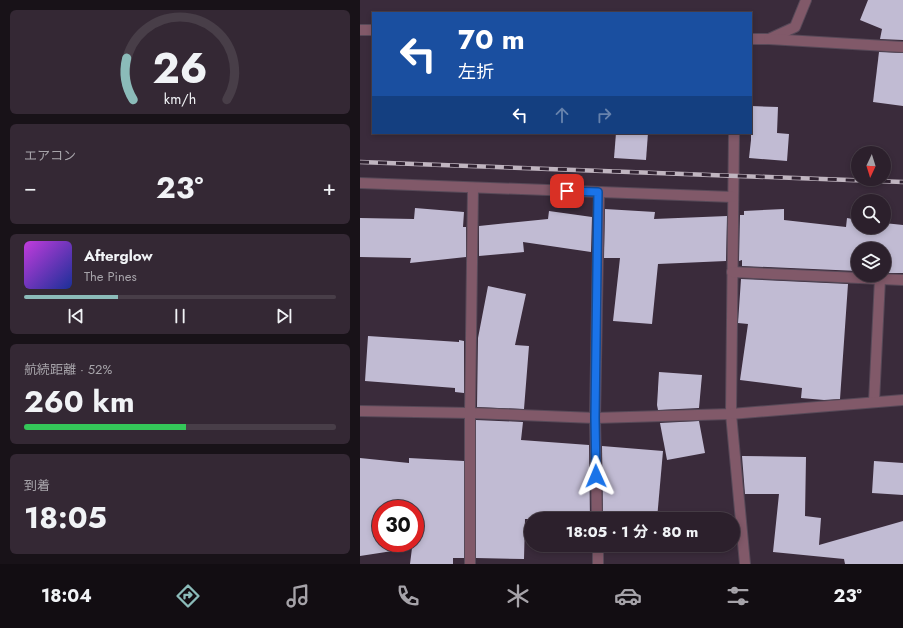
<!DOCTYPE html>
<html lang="ja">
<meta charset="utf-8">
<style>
:root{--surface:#2c202c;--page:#342834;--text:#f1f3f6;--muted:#a6a3a9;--line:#483e48;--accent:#8bbbb9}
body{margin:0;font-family:Jost,"Noto Sans JP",sans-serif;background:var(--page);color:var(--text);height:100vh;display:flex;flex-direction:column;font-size:15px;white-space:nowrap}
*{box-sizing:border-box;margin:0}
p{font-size:13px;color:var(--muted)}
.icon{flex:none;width:22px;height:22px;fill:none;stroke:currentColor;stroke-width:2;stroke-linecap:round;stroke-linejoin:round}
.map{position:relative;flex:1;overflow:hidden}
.sheet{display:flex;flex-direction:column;gap:10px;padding:10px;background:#181218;width:360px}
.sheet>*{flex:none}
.guide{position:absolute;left:12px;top:12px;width:380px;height:122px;border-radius:0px;box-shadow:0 2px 6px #0003,0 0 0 1px var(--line);background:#1a4fa0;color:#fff;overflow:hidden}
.needle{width:26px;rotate:184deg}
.tools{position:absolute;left:491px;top:146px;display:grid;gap:8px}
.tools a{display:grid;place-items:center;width:40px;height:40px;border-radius:50%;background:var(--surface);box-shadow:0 2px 6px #0003,0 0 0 1px var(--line);font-size:20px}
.speed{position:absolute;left:12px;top:500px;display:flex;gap:8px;font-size:20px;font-weight:700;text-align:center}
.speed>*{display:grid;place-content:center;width:52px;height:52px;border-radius:50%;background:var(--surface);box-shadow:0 2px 6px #0003,0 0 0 1px var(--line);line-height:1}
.speed .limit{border:6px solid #d22;background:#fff;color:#111}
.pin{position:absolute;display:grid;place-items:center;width:34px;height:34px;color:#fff;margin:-17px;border-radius:8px;box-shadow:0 2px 6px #0006}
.me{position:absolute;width:44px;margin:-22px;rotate:359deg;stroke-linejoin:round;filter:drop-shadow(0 0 3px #0008)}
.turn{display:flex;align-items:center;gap:14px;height:84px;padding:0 20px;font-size:18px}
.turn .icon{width:52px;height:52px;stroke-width:2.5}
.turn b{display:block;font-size:28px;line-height:34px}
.lanes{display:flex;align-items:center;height:38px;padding:0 20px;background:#0003;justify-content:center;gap:20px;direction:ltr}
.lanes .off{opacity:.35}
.big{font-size:30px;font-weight:700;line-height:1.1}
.sheet .tile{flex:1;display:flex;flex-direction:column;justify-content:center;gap:6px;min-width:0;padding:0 14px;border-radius:6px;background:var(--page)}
.sheet .dial{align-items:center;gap:0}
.dial svg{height:104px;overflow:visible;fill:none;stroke:var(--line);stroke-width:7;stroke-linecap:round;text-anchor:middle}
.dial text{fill:var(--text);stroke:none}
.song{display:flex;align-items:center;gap:12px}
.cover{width:48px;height:48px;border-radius:6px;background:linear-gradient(135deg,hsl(290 70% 55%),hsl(230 70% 35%))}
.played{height:4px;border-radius:2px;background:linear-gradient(90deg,var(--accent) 30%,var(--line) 30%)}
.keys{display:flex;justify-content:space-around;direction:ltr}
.heat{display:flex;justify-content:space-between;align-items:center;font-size:22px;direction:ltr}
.charge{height:6px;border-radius:3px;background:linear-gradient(90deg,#34c759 52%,var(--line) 0)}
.trip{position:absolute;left:164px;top:512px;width:216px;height:40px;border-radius:20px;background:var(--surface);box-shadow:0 2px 6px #0003,0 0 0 1px var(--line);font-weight:700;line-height:40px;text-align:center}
.menu{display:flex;height:64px;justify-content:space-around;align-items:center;background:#120d12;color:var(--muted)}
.menu .icon{width:28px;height:28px}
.menu .on{color:var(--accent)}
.menu b{font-size:18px;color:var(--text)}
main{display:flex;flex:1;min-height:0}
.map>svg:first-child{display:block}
</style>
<main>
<section class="sheet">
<div class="tile dial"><svg viewBox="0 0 100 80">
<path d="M14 69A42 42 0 1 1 86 69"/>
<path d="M14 69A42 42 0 0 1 9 37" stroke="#8bbbb9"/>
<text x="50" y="56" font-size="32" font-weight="700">26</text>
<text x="50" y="72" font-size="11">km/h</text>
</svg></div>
<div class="tile"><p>エアコン</p>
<div class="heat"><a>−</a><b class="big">23°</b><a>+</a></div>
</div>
<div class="tile">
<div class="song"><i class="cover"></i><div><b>Afterglow</b><p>The Pines</p></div></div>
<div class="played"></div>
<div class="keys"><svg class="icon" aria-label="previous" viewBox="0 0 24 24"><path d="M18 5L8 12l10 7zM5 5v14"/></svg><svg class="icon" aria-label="pause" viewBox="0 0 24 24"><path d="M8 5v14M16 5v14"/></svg><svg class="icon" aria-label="next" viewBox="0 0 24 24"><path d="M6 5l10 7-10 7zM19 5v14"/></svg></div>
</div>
<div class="tile"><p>航続距離 · 52%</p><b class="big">260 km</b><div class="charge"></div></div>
<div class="tile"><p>到着</p><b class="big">18:05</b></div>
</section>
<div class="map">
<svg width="543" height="564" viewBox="0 0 543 564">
<rect width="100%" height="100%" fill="#3a2b3b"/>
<g fill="#c1bbd3" fill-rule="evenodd">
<path d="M508,0H543V40L520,39L522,29L500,20Z"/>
<path d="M519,52L543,53V106L513,102Z"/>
<path d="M391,106L418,107L417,133L429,134L427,161L389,158L391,140Z"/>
<path d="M256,133H288L286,160L254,158Z"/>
<path d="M55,208L104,212L103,227H106V257L50,263L51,258L0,257V218L54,219Z"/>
<path d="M245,209L295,212L294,219L367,216L366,261L298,264L292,324L253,321L260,258H244Z"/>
<path d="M424,209V220L486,227L487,218L498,220V227H524V223L543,225V273H524V249H498V271L382,266V260L379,261L380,215H384V211Z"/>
<path d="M189,211L232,217L231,252L163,242L164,252L119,256V226L188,219Z"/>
<path d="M381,279L488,284L480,399L464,400L441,398L442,388L380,380L388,324L378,323Z"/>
<path d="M128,286L166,294L155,345L169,346L164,409L117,407L118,338Z"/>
<path d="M8,336L99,342V340L104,341V393L95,392V388L5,381Z"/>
<path d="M299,372L342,375L339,408L298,410L297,405Z"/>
<path d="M116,420L163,422L161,440L229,445L230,519H165L164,559L116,558Z"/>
<path d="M339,421L345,453L307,460L300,423Z"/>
<path d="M242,446L303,451L297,519H243Z"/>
<path d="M382,456L446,457L445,516L461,518L459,545L543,521V564H485L484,559L413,552L419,494H385Z"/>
<path d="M0,458L49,463V458L104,461V558H93V564H50L52,548L0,556ZM21,509H55V543H21Z"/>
<path d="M514,461L543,463V495L512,493Z"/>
<path d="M253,545H291V553L252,550Z"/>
</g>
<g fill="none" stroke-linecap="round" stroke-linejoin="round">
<g stroke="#574958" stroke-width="12">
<g id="street">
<path d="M0,30H13"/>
<path d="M391,39H409L435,27L446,0"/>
<path d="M409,39L543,47"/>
<path d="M374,133L371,414L385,564"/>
<path d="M0,183L373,197"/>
<path d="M372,272L543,280"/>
<path d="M514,402L520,279"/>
<path d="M0,411L110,413L235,418L371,414L543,400"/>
<path d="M237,519L235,418L239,192"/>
<path d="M238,545V564"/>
<path d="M110,564V413L113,188"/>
</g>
</g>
<use href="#street" stroke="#815969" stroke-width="10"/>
<g stroke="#c0b5c0" stroke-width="4.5">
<path id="rail" d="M0,162L543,182"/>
</g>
<use href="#rail" stroke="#302231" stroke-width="3" stroke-dasharray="9" stroke-linecap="butt"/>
</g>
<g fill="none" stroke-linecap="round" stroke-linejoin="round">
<g stroke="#114b97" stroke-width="10">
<path id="route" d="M207,191L238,192L235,418L236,476"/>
</g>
<use href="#route" stroke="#1a73e8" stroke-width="7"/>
</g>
</svg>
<div class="tools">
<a><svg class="needle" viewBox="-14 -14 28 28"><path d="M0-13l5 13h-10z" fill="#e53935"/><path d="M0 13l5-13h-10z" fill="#a6a3a9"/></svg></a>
<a><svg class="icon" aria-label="search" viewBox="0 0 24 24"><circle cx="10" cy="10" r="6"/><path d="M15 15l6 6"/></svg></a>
<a><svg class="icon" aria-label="layers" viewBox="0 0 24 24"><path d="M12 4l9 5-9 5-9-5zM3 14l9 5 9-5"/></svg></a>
</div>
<div class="speed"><div class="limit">30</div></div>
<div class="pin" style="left:207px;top:191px;background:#d93025"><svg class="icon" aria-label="arrive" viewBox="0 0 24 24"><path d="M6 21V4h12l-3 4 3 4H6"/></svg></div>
<svg class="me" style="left:236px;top:476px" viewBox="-20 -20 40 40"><path d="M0-17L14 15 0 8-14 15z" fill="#1a73e8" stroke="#fff" stroke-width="4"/></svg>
<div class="trip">18:05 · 1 分 · 80 m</div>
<div class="guide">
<div class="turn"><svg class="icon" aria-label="left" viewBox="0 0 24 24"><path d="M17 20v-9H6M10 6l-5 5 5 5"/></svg><div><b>70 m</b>左折</div></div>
<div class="lanes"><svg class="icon" aria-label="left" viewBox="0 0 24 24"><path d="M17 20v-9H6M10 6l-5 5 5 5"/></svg><svg class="icon off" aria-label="ahead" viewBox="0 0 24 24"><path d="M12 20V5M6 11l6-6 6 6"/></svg><svg class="icon off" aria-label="right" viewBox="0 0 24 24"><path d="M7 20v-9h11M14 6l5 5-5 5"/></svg></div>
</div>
</div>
</main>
<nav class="menu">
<b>18:04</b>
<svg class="icon on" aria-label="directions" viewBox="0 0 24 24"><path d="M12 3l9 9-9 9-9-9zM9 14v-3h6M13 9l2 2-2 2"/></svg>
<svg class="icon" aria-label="music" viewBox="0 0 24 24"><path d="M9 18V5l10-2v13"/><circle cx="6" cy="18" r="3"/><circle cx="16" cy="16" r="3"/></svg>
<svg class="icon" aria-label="phone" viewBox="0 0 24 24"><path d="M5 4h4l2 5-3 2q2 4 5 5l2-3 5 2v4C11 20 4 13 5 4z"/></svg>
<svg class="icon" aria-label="climate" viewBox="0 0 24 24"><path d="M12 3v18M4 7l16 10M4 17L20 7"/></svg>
<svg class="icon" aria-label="car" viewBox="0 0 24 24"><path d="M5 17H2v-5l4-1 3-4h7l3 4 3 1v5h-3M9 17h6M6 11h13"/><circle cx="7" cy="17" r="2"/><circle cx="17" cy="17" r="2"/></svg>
<svg class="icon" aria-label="filters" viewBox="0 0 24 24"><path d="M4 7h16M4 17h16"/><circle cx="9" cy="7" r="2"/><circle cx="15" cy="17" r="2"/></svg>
<b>23°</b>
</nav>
